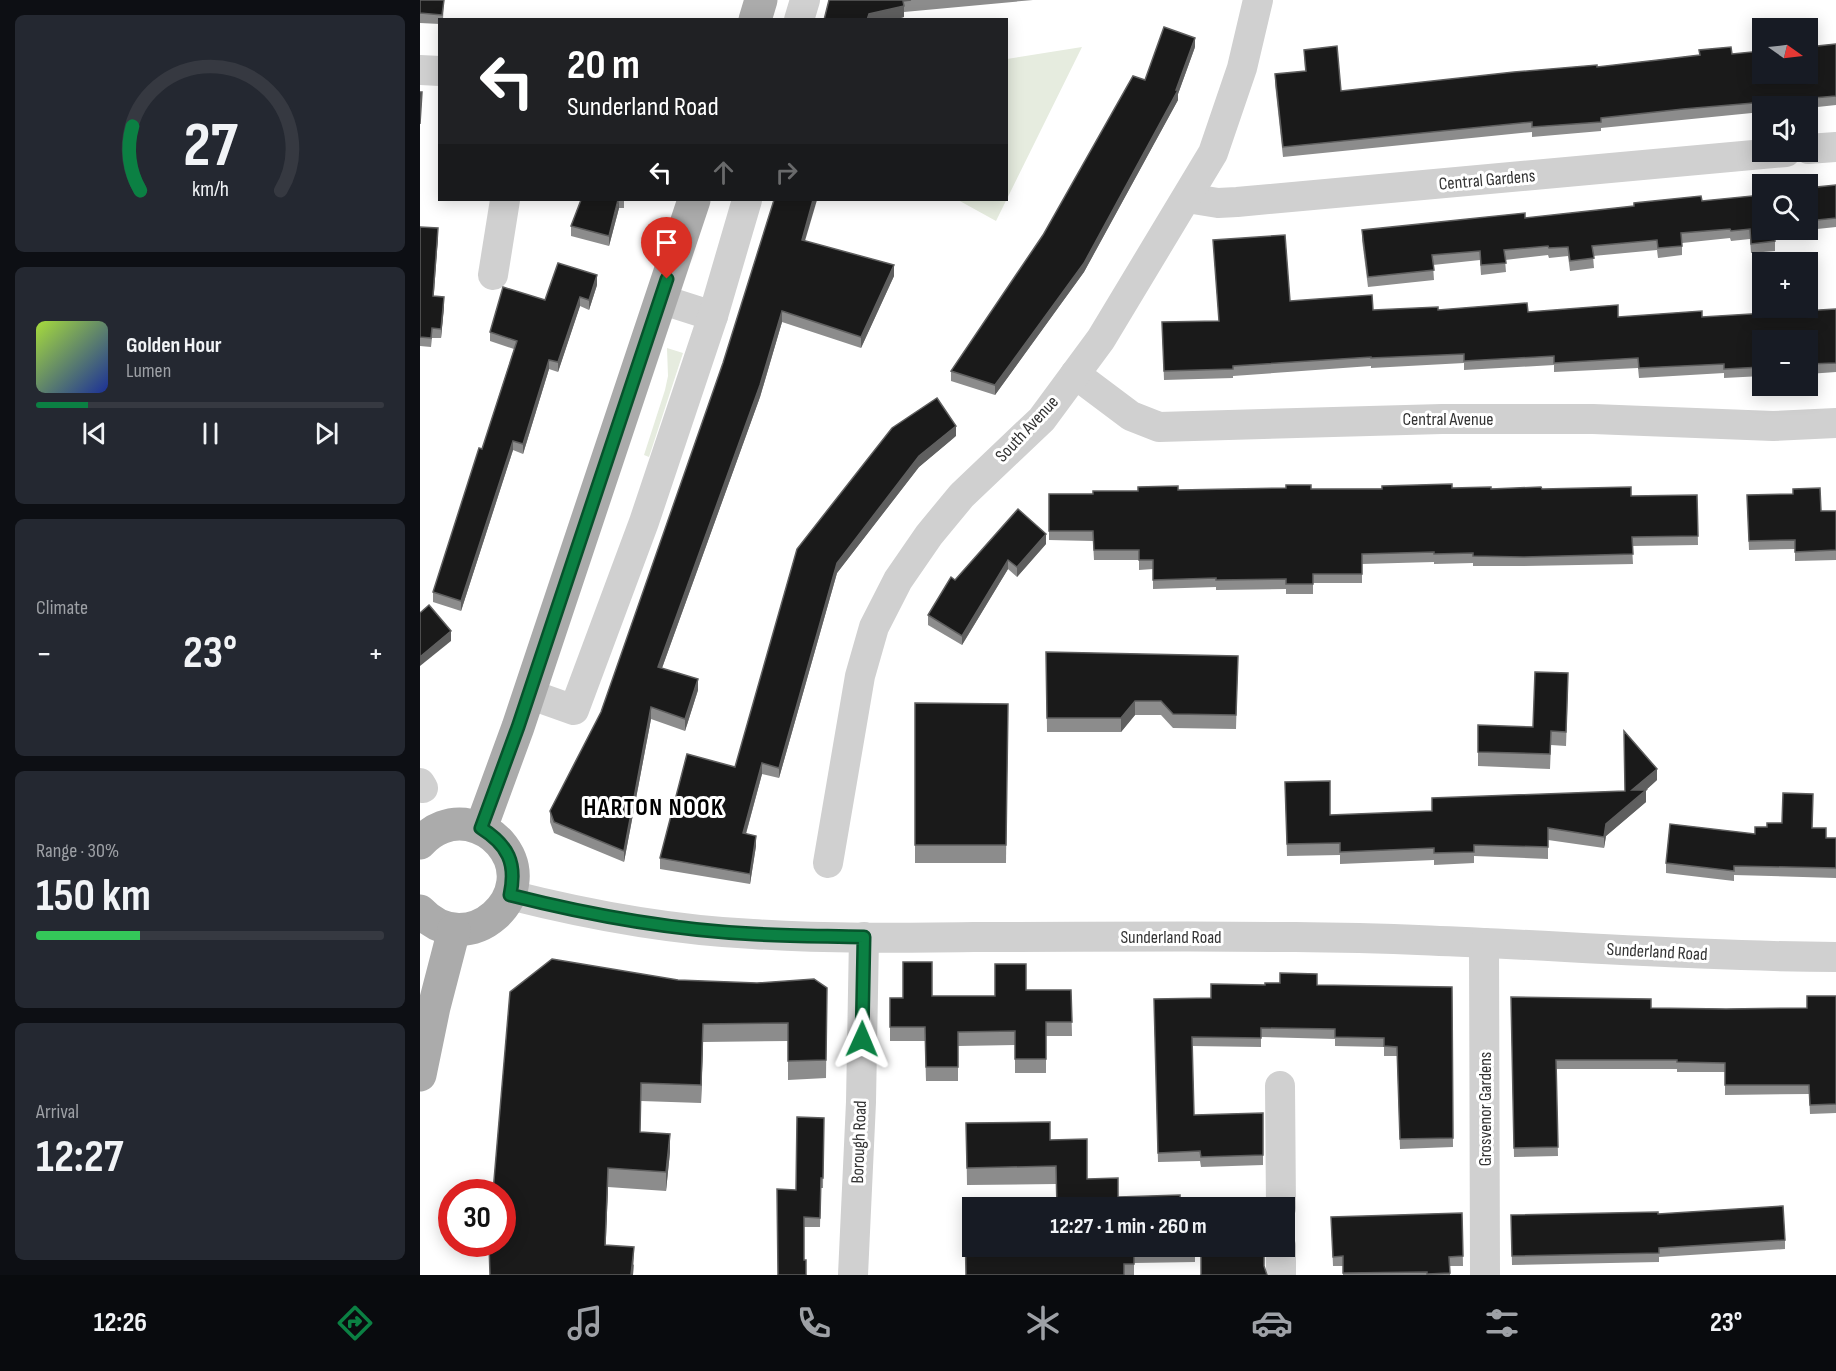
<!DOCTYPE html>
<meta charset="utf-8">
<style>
:root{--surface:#171b24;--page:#242831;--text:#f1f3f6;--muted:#9ea1a6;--line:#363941;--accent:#0b8043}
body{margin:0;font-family:"Sofia Sans Condensed",sans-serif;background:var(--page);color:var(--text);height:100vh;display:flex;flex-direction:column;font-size:22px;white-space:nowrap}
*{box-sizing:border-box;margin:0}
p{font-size:20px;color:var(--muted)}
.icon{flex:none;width:33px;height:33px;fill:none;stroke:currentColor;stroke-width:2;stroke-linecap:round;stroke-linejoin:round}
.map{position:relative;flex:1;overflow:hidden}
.panel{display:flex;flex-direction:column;gap:15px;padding:15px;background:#0d0f14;width:420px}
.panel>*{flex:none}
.banner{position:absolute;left:18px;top:18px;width:570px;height:183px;border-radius:0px;box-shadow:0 3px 15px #0003;background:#202124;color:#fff;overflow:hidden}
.needle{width:39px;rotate:104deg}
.tools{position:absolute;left:1332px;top:18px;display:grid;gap:12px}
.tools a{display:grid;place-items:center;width:66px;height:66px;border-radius:0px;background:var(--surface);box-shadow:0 3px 15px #0003;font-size:30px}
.speed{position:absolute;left:18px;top:1179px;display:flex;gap:12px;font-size:30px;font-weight:700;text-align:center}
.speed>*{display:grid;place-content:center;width:78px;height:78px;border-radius:50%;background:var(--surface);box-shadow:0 3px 15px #0003;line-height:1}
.speed .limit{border:9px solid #d22;background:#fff;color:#111}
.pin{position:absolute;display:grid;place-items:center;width:51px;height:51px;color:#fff;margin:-62px -26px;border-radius:50% 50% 50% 0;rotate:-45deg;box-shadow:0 0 6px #0007}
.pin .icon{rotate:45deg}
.me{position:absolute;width:66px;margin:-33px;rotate:1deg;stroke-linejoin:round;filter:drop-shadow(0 0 4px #0008)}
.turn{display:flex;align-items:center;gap:21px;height:126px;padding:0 30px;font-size:27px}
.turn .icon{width:78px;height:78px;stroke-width:2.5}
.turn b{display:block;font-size:42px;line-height:51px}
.lanes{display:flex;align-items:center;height:57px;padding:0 30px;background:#0003;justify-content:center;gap:30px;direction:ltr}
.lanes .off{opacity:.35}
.big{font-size:45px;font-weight:700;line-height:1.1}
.panel .card{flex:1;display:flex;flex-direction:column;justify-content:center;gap:9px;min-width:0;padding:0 21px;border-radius:9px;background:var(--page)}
.panel .dial{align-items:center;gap:0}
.dial svg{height:156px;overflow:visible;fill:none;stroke:var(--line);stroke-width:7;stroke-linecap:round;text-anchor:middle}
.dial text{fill:var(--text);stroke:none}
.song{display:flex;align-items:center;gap:18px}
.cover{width:72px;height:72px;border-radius:9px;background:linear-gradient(135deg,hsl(80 70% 55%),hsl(230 70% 35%))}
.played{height:6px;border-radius:3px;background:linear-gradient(90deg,var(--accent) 15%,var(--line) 15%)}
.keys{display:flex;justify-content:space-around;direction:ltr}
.heat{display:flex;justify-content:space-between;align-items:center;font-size:33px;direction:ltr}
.charge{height:9px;border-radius:4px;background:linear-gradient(90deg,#34c759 30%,var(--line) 0)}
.trip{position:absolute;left:542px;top:1197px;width:333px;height:60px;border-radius:0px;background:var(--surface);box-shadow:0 3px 15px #0003;font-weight:700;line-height:60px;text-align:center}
.tabs{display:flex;height:96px;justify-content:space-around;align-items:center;background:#090b0e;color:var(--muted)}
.tabs .icon{width:42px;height:42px}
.tabs .active{color:var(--accent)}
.tabs b{font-size:27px;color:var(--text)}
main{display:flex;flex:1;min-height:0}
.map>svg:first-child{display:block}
</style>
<main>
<section class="panel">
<div class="card dial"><svg viewBox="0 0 100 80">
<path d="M14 69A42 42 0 1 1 86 69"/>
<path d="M14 69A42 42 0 0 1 10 36" stroke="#0b8043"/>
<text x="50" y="56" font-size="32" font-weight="700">27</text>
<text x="50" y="72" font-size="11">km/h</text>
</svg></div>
<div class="card">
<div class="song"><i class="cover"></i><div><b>Golden Hour</b><p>Lumen</p></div></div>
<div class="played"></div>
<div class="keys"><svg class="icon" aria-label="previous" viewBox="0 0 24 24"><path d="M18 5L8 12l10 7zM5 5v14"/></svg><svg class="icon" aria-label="pause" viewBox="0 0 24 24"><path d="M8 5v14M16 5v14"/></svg><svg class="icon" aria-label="next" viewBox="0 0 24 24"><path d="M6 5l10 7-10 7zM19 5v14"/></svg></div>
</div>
<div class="card"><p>Climate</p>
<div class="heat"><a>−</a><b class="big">23°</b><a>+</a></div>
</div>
<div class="card"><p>Range · 30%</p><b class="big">150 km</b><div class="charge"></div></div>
<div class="card"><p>Arrival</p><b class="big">12:27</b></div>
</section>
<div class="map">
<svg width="1416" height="1275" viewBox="0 0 1416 1275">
<rect width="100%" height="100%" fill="#fff"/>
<g fill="#e6ecdf">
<path d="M662,47L576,221L538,200H586L587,59Z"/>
<path d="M247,348L263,353L229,457L224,455L245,390L248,376Z"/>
</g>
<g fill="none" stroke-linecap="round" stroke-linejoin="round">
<g stroke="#d0d0d0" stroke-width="30">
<path d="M379,20L385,0"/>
<path d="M0,70L20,71"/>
<path d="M1388,149L1416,147"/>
<path d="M767,198L798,203L817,202L1366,152"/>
<path d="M73,275L85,200"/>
<path d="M240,299L293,316"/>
<path d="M655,374L711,416L739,427L1022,419H1173L1353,426L1416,423"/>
<path d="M109,694L154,710L224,522L293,316L327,200"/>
<path d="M0,783L3,788"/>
<path d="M408,863L440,676L454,627L478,580L509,535L542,495L622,419L681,339L793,153L822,68L838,0"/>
<path d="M90,895C169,915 251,930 333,934C407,939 481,938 554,937C661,937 768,936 875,937C1056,938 1235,956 1416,957"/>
<path d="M1064,943L1065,1275"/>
<path d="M860,1086L861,1208"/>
<path d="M861,1246V1275"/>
<path d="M433,1275L441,1102L444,937"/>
</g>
<g stroke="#ababab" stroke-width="33">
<path d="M335,20L341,0"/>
<path d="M61,828L98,727L274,200"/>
<path d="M0,843C12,829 31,821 49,825C62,828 72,834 80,843C124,894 48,963 0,911"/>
<path d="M0,1075L14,1007L34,930"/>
</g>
</g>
<g fill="#8c8c8c">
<path d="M0,0H24L23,20H20V24L0,23Z"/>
<path d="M409,0H613L484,12V17L474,20H404Z"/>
<path d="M1416,44V105L1388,108V106H1342V112L1181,128V131L1112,137V132L863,157L855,84V74L885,71L884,50L921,91L1177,67L1279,55V50L1312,54Z"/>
<path d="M775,47L758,94V100L664,272L575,395L531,381V371L623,235L725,80Z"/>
<path d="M1416,185V227L1378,231V236L1355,239V251L1331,253L1330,239L1311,241L1310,238L1262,243V255L1238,258L1237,250L1173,256L1174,268L1150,271L1148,256L1129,258L1128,255L1085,260L1086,272L1061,275L1060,260L1013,265L1014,280L948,287L942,240V230L1105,218L1282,201L1342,230H1388V190L1397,189Z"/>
<path d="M161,200H204V208H199L189,246L151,236V226Z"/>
<path d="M0,227L18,237L13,296L24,307L21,338H12L11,347L0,346Z"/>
<path d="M793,240L870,301L953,310H1018L1108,312L1198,317H1282L1416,309V372L1388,374V340H1342V376L1304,378V373L1219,378L1218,368L1134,372V365L1044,370V363L951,368V366L813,376V378L744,380L742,322L799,321Z"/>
<path d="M385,241L474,276L441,348L362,322L340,397L242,668L278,690L265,731L231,719L204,862L134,833L130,822V811L181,712Z"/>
<path d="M177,285L169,310L160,306L138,372L129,369L103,454L93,450L41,611L13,602V592L62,449L94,349L70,341V332Z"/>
<path d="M536,436L499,467L417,573L359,778L342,774L326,834L336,846L330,884L240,869V858L315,767L377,549Z"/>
<path d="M1032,488L1122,489L1211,496L1277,495L1278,545L1212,546L1213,564L1103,566H1053V563L1014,564V562L942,564V583H893V594H866V589L796,590V587L733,589V569L719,570V560H674L673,541L629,540V494H673L758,490Z"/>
<path d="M1327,495L1401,511H1416V560L1375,561V549L1329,550Z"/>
<path d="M626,544L597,577L588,569L542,645L508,625V615L535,580Z"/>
<path d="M626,652L818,656L816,729L753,728L741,715H715L701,732H627Z"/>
<path d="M1148,688L1146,746L1131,745L1130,769L1058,766V752L1113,727Z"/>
<path d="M495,703L588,704L586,863H495Z"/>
<path d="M1237,780L1226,790V802L1186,836L1184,848L1128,840V859L1054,856V863L1014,865V860L920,864V855L867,856L865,782L910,815L1012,811L1205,791Z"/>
<path d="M1392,828L1406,838H1416V878L1314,875V881L1246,873V863L1335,834Z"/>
<path d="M258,980L407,988L406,1078L368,1080V1041L283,1042L281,1103L221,1101L220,1132L250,1152L246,1191L188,1187L185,1245L214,1265L213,1275H70Z"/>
<path d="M897,985L1032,987L1033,1147L980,1149L977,1056H964V1047L915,1046V1039L841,1037V1047L772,1046L774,1115L843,1113V1165L781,1167L780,1161L738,1162L734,999L791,998Z"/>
<path d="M606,990H651L652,1036H626V1073H595V1045L538,1046V1081H506L505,1041H470V998L575,996Z"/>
<path d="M1416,996V1113L1390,1114L1389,1094L1305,1095V1072H1257V1069H1136L1138,1156L1094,1157L1091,997L1231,1008L1306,1009L1387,1008Z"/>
<path d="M404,1118L403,1188H401L400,1227H384L358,1275L376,1190Z"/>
<path d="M546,1123L630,1140L667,1139L636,1208V1184L547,1185Z"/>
<path d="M1042,1213L1043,1266H1030V1275H923V1266H913L911,1217Z"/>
<path d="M1238,1214L1365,1240V1249L1239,1257V1262L1092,1265L1091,1215Z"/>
<path d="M552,1246H775V1262L714,1263V1275H546Z"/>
</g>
<g fill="#5f5f5f">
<path d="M484,6V17L474,20H447L449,14Z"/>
<path d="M775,38V47L758,94V100L664,272L575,395V385L756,90Z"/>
<path d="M199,200V208L189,246V236Z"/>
<path d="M393,200H397L382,251V240Z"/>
<path d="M18,228V237L13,306V296Z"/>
<path d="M474,265V276L441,348V337Z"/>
<path d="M177,275V285L169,310V300Z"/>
<path d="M24,297V307L21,338V329Z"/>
<path d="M160,297V306L138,372V362Z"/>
<path d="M362,311V322L340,397L238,679V667Z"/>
<path d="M129,360V369L103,454V444Z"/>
<path d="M536,426V436L499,467L417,573L359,778V768L417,563L499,456Z"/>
<path d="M93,441V450L41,611V601Z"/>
<path d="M626,534V544L597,577V567Z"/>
<path d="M588,560V569L542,645V636Z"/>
<path d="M31,631V641L0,666V657Z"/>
<path d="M278,679V690L265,731V719Z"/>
<path d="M715,701V715L701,732V718Z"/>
<path d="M231,707V719L204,862V851Z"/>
<path d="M342,763V774L323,844V833Z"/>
<path d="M1237,769V780L1226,790V802L1186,836L1184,848V837L1186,824L1212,790Z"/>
<path d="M336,836V846L330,884V874Z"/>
<path d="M283,1024V1042L281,1103V1085Z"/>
<path d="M250,1134V1152L246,1191V1172Z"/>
<path d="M188,1168V1187L185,1263V1245Z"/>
<path d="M214,1247L213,1275H211Z"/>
</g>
<g fill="#1a1a1a" stroke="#5f5f5f" stroke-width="1.5">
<path d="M0,0H24L22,15L0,13Z"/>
<path d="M409,0H491L483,1L484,6L449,14L447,20H404Z"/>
<path d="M744,27L775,38L756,90H758L664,263L575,385L531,371L623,235L713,76L725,80Z"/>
<path d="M1416,44V96L1263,109L1181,118V122L1112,127V122L863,147L855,74L886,71L884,50L917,46L921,91L1094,72L1177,65V67L1238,60L1280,55L1279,50L1311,47L1312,54L1342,51V74H1388V47Z"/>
<path d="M0,92H2L0,124Z"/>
<path d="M1416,185V218L1388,221V190L1397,189V187Z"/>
<path d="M1342,195V230H1354L1355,241L1331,244L1330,229L1311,231L1310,229L1261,233L1262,246L1238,248L1237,240L1172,246L1174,258L1150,261L1148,247L1129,248L1128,246L1084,250L1086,263L1061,265L1060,251L1012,255L1014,270L948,277L942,230L1105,213V218L1214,206V203L1281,196L1282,201Z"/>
<path d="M161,200H198L189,236L151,226Z"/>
<path d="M354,200H393L382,240L474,265L441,337L362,311L340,385L238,667L278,679L265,719L231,707L204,851L134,822L130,811L181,712L303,363Z"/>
<path d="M0,227L18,228L13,296L24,297L21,329L12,328L11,338L0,337Z"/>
<path d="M865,235L870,301L952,295L953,310L1018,307V310L1107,303L1108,312L1198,305V317L1282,311V317L1416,309V363L1388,364V340H1342V367L1304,369V364L1219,368L1218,358L1134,363V356L1044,361V354L951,358V357L813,366V369L744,371L742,322L799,321L793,240Z"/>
<path d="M138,263L177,275L169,300L160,297L138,362L129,360L103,444L93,441L41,601L13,592L59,448L62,449L97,341L70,332L83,287L125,300Z"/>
<path d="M517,398L536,426L499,456L417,563L359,768L342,763L323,833L336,836L330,874L240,858L267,754L315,767L377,549L472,428Z"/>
<path d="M1032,484V488L1071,487V489L1121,487L1122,489L1211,487V496L1277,495L1278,536L1212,537L1213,554L1103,557L1053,556V553L1014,554V552L942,554V574H893V584H866V579L796,580V578L733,580V560H719V550H674L673,531H629V494H673V491H718V487L758,486V490L866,488V485H891V489H962V486Z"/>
<path d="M1400,488L1401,511H1416V550L1375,552V540L1329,541L1327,495L1373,494V489Z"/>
<path d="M598,509L626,534L597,567L588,560L542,636L508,615L531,577L535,580Z"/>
<path d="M9,605L31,631L0,657V613Z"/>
<path d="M626,652L818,656L816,715L753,714L741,701H715L701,718H627Z"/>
<path d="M1115,672L1148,673L1146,732L1131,731L1130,754L1058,752V725L1113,727Z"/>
<path d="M495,703L588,704L586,845H495Z"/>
<path d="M1204,731L1237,769L1212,790H1226L1186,824L1184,837L1128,828V847L1054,845V852L1014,853V848L920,852V843L867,844L865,782L910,781V815L1012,811V798L1205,791Z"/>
<path d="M1363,793L1393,794L1392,828H1406V838H1416V868L1314,866V871L1246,863L1250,824L1335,834V827H1347V823H1362Z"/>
<path d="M132,959L258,980L337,983L394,979L407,988L406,1060L368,1061V1023L283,1024L281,1085L221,1083L220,1132L250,1134L246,1172L188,1168L185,1245L214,1247L211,1275H70L69,1244H82V1192H73L90,992Z"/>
<path d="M483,962H512V996H575V964H606V990H651L652,1022H626V1059H595V1031L538,1032V1067H506L505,1027H470V998H483Z"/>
<path d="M860,973L897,974V985L1032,987L1033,1138L980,1139L977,1047L964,1046V1038L915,1037V1029L841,1028V1038L772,1037L774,1115L843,1113V1155L781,1157L780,1151L738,1153L734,999L791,998V984L845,985V983H860Z"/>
<path d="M1387,996H1416V1104L1390,1105L1389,1085H1305V1063L1257,1062V1060H1136L1138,1147L1094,1148L1091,997L1231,999V1008L1306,1009L1387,1008Z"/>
<path d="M377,1117L404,1118L403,1178H401L400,1218L384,1217V1260H386V1275H358L357,1189L376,1190Z"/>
<path d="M630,1122V1140L667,1139V1179L698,1178V1197L760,1195V1207H774V1208H637L636,1166L547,1168L546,1123Z"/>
<path d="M1363,1206L1365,1240L1239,1248V1253L1092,1256L1091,1215L1238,1212V1214Z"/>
<path d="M1042,1213L1043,1256L1029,1257L1030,1273L1007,1274V1272L923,1273V1256L913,1257L911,1217Z"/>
<path d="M545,1222H552V1246H714V1264H704V1275H546Z"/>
<path d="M781,1246H844V1266L847,1275H781Z"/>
</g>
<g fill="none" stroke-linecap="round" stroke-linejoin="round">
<g stroke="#07532c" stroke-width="15">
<path id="route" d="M247,279L98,727L61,828C88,845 97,863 90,895C169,915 251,930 334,934C370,936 407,936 444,937L442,1039"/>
</g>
<use href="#route" stroke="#0b8043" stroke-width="10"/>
</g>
<g text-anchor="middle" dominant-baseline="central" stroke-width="6" stroke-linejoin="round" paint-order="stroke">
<g font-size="18" fill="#333" stroke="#fff">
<text transform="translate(1067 180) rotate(-5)">Central Gardens</text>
<text x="1028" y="419">Central Avenue</text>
<text transform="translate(607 429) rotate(-47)">South Avenue</text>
<text x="751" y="937">Sunderland Road</text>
<text transform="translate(1237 952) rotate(3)">Sunderland Road</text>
<text transform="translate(1065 1109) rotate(-90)">Grosvenor Gardens</text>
<text transform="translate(439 1142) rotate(-88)">Borough Road</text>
</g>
<g font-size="24" font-weight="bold" letter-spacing="1.5" fill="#000" stroke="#fff">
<text x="234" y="807">HARTON NOOK</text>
</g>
</g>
</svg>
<div class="tools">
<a><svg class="needle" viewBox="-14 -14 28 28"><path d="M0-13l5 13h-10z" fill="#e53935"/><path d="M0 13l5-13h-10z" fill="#9ea1a6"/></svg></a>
<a><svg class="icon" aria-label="sound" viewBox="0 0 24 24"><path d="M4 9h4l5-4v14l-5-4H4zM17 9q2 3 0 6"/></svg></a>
<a><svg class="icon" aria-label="search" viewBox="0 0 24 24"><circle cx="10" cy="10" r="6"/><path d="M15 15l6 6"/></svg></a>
<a>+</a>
<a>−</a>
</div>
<div class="speed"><div class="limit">30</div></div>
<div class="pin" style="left:247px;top:279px;background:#d93025"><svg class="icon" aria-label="arrive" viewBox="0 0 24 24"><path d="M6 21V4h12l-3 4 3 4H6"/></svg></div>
<svg class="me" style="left:442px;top:1039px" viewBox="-20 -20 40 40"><path d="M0-17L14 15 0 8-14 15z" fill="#0b8043" stroke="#fff" stroke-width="4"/></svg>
<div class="trip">12:27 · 1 min · 260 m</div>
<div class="banner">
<div class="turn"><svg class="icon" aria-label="left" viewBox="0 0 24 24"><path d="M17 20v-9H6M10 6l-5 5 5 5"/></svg><div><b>20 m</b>Sunderland Road</div></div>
<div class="lanes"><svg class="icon" aria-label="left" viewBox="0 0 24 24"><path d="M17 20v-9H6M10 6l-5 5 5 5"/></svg><svg class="icon off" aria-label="ahead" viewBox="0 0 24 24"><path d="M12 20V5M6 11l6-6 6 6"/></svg><svg class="icon off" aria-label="right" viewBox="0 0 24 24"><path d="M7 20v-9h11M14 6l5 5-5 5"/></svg></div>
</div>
</div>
</main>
<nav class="tabs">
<b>12:26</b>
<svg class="icon active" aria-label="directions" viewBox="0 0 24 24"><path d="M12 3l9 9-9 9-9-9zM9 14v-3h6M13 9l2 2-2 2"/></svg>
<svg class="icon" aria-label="music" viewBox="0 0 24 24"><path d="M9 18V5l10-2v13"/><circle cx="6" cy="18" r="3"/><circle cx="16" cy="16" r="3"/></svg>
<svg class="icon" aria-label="phone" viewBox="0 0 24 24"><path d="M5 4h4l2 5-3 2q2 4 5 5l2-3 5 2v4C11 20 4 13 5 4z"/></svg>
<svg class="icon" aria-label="climate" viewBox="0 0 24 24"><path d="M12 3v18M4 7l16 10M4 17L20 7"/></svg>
<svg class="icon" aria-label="car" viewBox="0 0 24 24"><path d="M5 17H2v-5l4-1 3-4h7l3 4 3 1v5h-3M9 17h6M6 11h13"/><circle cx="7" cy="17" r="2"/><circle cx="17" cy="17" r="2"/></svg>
<svg class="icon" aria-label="filters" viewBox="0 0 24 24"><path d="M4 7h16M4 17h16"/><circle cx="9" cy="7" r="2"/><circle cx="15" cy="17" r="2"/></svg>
<b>23°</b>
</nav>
